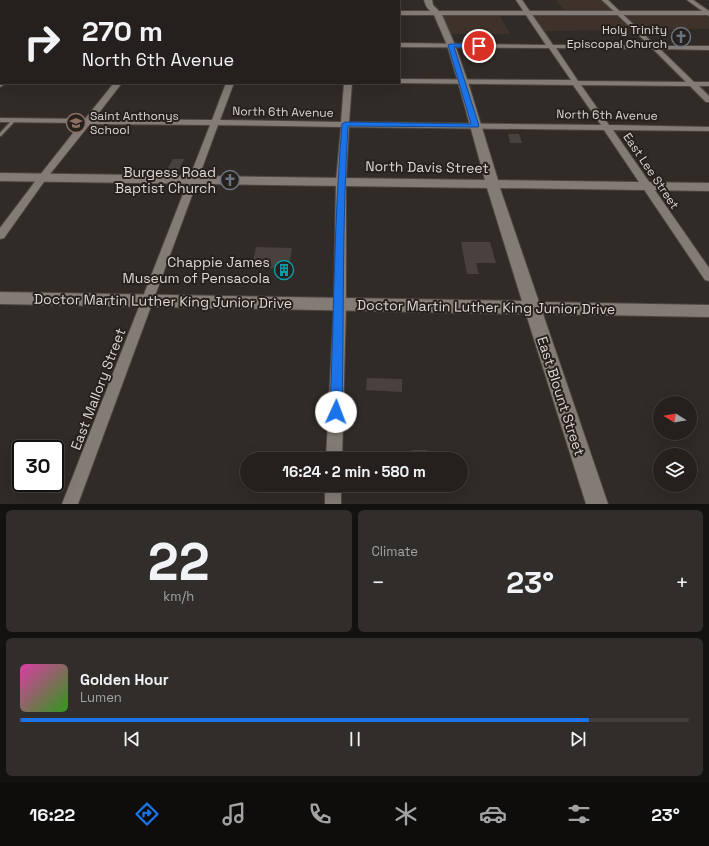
<!DOCTYPE html>
<meta charset="utf-8">
<style>
:root{--surface:#25201d;--page:#312d2a;--text:#f1f3f6;--muted:#a3a3a4;--line:#423e3b;--accent:#1a73e8}
body{margin:0;font-family:"Space Grotesk",sans-serif;background:var(--page);color:var(--text);height:100vh;display:flex;flex-direction:column;font-size:15px;white-space:nowrap}
*{box-sizing:border-box;margin:0}
p{font-size:13px;color:var(--muted)}
.icon{flex:none;width:22px;height:22px;fill:none;stroke:currentColor;stroke-width:2;stroke-linecap:round;stroke-linejoin:round}
.map{position:relative;height:504px;overflow:hidden}
.sheet{display:flex;flex-direction:column;gap:6px;padding:6px;background:#141210;flex:1}
.sheet>*{flex:none}
.top-card{position:absolute;left:0px;top:0px;width:400px;height:84px;box-shadow:0 4px 16px #0002,0 0 0 1px var(--line);background:#25201d;color:var(--text);overflow:hidden}
.needle{width:26px;rotate:281deg}
.buttons{position:absolute;left:653px;top:396px;display:grid;gap:8px}
.buttons a{display:grid;place-items:center;width:44px;height:44px;border-radius:50%;background:var(--surface);box-shadow:0 4px 16px #0002,0 0 0 1px var(--line);font-size:20px}
.speed{position:absolute;left:12px;top:440px;display:flex;gap:8px;font-size:20px;font-weight:700;text-align:center}
.speed>*{display:grid;place-content:center;width:52px;height:52px;border-radius:50%;background:var(--surface);box-shadow:0 4px 16px #0002,0 0 0 1px var(--line);line-height:1}
.speed .limit{border:2px solid #111;border-radius:6px;background:#fff;color:#111}
.pin{position:absolute;display:grid;place-items:center;width:34px;height:34px;color:#fff;margin:-17px;border:2px solid #fff;border-radius:50%;box-shadow:0 1px 4px #0007}
.me{position:absolute;width:44px;margin:-22px;rotate:2deg;stroke-linejoin:round;filter:drop-shadow(0 0 3px #0008)}
.turn{display:flex;align-items:center;gap:14px;height:84px;padding:0 16px;font-size:18px}
.turn .icon{width:52px;height:52px;stroke-width:2.5}
.turn b{display:block;font-size:28px;line-height:34px}
.big{font-size:30px;font-weight:600;line-height:1.1}
.sheet .widget{flex:1;display:flex;flex-direction:column;justify-content:center;gap:6px;min-width:0;padding:0 14px;border-radius:6px;background:var(--page)}
.sheet .dial{align-items:center;gap:0}
.dial b{font-size:52px;line-height:1}
.song{display:flex;align-items:center;gap:12px}
.cover{width:48px;height:48px;border-radius:6px;background:linear-gradient(135deg,hsl(320 70% 55%),hsl(110 70% 35%))}
.played{height:4px;border-radius:2px;background:linear-gradient(90deg,var(--accent) 85%,var(--line) 85%)}
.keys{display:flex;justify-content:space-around;direction:ltr}
.heat{display:flex;justify-content:space-between;align-items:center;font-size:22px;direction:ltr}
.sheet .tiles{flex:1;display:grid;gap:6px;grid-template-columns:1fr 1fr}
.widget:last-child{grid-column:span 2}
.trip{position:absolute;left:240px;top:452px;width:228px;height:40px;border-radius:20px;background:var(--surface);box-shadow:0 4px 16px #0002,0 0 0 1px var(--line);font-weight:600;line-height:40px;text-align:center}
.tabs{display:flex;height:64px;justify-content:space-around;align-items:center;background:#0f0d0c;color:var(--muted)}
.tabs .icon{width:28px;height:28px}
.tabs .on{color:var(--accent)}
.tabs b{font-size:18px;color:var(--text)}
.map>svg:first-child{display:block}
</style>
<div class="map">
<svg width="709" height="504" viewBox="0 0 709 504">
<rect width="100%" height="100%" fill="#312b27"/>
<g fill="#3f322a">
<path d="M556,0H601L612,10H564Z"/>
<path d="M441,16H500L510,34H448Z"/>
<path d="M533,16H618L632,30L544,31Z"/>
<path d="M625,16H709V29H639Z"/>
</g>
<g fill="#48413d">
<path d="M508,134H519L522,143H510Z"/>
<path d="M173,159H184L177,173H165Z"/>
<path d="M461,242H490L496,263H476L479,274H467Z"/>
<path d="M256,247L292,248L289,268H252Z"/>
<path d="M367,378L402,379V392L366,390Z"/>
<path d="M412,450H427L428,459H413Z"/>
</g>
<g fill="none" stroke-linecap="round" stroke-linejoin="round">
<g stroke="#4c4642" stroke-width="2.5">
<path id="lane" d="M13,119L16,120L1,136H0V133Z"/>
</g>
<g stroke="#4c4642" stroke-width="2">
<g id="street">
<path d="M1,0H7L1,2Z"/>
<path d="M87,0H93L86,1Z"/>
<path d="M173,0H179L172,1Z"/>
<path d="M233,0H240L241,1H234Z"/>
<path d="M259,0H265L258,1Z"/>
<rect x="344" y="0" width="6" height="1"/>
<path d="M516,0H522L553,45H649L602,0H608L656,46H709V50L660,49L694,82H709V86H699L709,96V102H706L690,86L581,85L609,125L709,127V131L613,130L709,268V281L705,280L604,130L349,127L346,181V304L342,459H326L334,304L336,181L341,127L218,125L78,504H62L210,125L90,124L46,179L4,238L0,239V228L40,175L81,123L0,122V118L85,119L114,83H122L94,119L212,120L226,83H234L220,120L341,122L344,83H352L349,122L601,125L573,85L398,83L399,79L571,80L549,48L399,47V43L546,45ZM556,48L653,49L686,82L578,81Z"/>
<path d="M687,0H693L709,11V16Z"/>
<rect x="0" y="39" width="1" height="4"/>
<path d="M0,81L1,83H6L0,87Z"/>
<rect x="325" y="485" width="16" height="19"/>
</g>
</g>
<g stroke="#4c4642" stroke-width="2">
<g id="secondary">
<path d="M424,0H432L433,5L439,11H709V15H442L455,45L468,82L498,180L709,183V191L500,188L539,302L709,305V317L543,314L608,504H586L526,314L0,304V292L522,301L487,188L0,181V173L485,180L458,82L447,45L434,15H399V11H430L426,6Z"/>
<rect x="0" y="12" width="1" height="4"/>
</g>
</g>
<use href="#lane" fill="#837b76" fill-rule="evenodd"/>
<use href="#street" fill="#837b76" fill-rule="evenodd"/>
<use href="#secondary" fill="#837b76" fill-rule="evenodd"/>
</g>
<path fill="#1a73e8" stroke="#114b97" d="M451,44H479L482,46L479,47H454L479,126L478,127L348,126C342,222 344,317 342,412L340,416L336,418L332,416L330,412C334,316 334,220 342,124L345,122L471,124L448,45Z"/>
<defs>
<g id="church-ring" transform="scale(1)"><circle r="9.5" fill="#27211d" stroke="#6b7280" stroke-width="1.5"/><path d="M-1.2-6h2.4v3.5h3.3v2.4h-3.3V6h-2.4V-.1h-3.3v-2.4h3.3Z" fill="#6b7280"/></g>
<g id="school-ring" transform="scale(1)"><circle r="9.5" fill="#27211d" stroke="#8d6e63" stroke-width="1.5"/><path d="M0-5L7-2L0 1L-7-2ZM-4 1L0 2.5L4 1V4Q0 6-4 4Z" fill="#8d6e63"/></g>
<g id="building-ring" transform="scale(1)"><circle r="9.5" fill="#27211d" stroke="#0f9aa8" stroke-width="1.5"/><path d="M-4-6H4V6H1V3H-1V6H-4ZM-2.5-4.3h1.7v1.8h-1.7ZM.8-4.3h1.7v1.8H.8ZM-2.5-1h1.7V.8h-1.7ZM.8-1h1.7V.8H.8Z" fill="#0f9aa8"/></g>
</defs>
<g fill-rule="evenodd">
<use href="#church-ring" x="681" y="37"/>
<use href="#school-ring" x="76" y="123"/>
<use href="#church-ring" x="230" y="180"/>
<use href="#building-ring" x="284" y="270"/>
</g>
<g text-anchor="middle" dominant-baseline="central" stroke-width="4" stroke-linejoin="round" paint-order="stroke">
<g font-size="12" fill="#dcd7d4" stroke="#27211d" text-anchor="end">
<text x="667" y="30">Holy Trinity<tspan x="667" dy="14">Episcopal Church</tspan></text>
<text x="90" y="116" text-anchor="start">Saint Anthonys<tspan x="90" dy="14">School</tspan></text>
</g>
<g font-size="12" fill="#dcd7d4" stroke="#27211d">
<text transform="translate(283 112) rotate(1)">North 6th Avenue</text>
<text transform="translate(607 115) rotate(1)">North 6th Avenue</text>
<text transform="translate(651 171) rotate(56)">East Lee Street</text>
</g>
<g font-size="14" fill="#dcd7d4" stroke="#27211d">
<text transform="translate(427 167) rotate(1)">North Davis Street</text>
<text transform="translate(163 301) rotate(1)">Doctor Martin Luther King Junior Drive</text>
<text transform="translate(486 307) rotate(1)">Doctor Martin Luther King Junior Drive</text>
<text transform="translate(98 389) rotate(-69)">East Mallory Street</text>
<text transform="translate(561 396) rotate(72)">East Blount Street</text>
</g>
<g font-size="14" fill="#dcd7d4" stroke="#27211d" text-anchor="end">
<text x="216" y="172">Burgess Road<tspan x="216" dy="16">Baptist Church</tspan></text>
<text x="270" y="262">Chappie James<tspan x="270" dy="16">Museum of Pensacola</tspan></text>
</g>
</g>
</svg>
<div class="buttons">
<a><svg class="needle" viewBox="-14 -14 28 28"><path d="M0-13l5 13h-10z" fill="#e53935"/><path d="M0 13l5-13h-10z" fill="#a3a3a4"/></svg></a>
<a><svg class="icon" aria-label="layers" viewBox="0 0 24 24"><path d="M12 4l9 5-9 5-9-5zM3 14l9 5 9-5"/></svg></a>
</div>
<div class="speed"><div class="limit">30</div></div>
<div class="pin" style="left:479px;top:46px;background:#d93025"><svg class="icon" aria-label="arrive" viewBox="0 0 24 24"><path d="M6 21V4h12l-3 4 3 4H6"/></svg></div>
<svg class="me" style="left:336px;top:412px" viewBox="-20 -20 40 40"><circle r="19" fill="#fff"/><path d="M0-13L10 11 0 6-10 11z" fill="#1a73e8"/></svg>
<div class="trip">16:24 · 2 min · 580 m</div>
<div class="top-card">
<div class="turn"><svg class="icon" aria-label="right" viewBox="0 0 24 24"><path d="M7 20v-9h11M14 6l5 5-5 5"/></svg><div><b>270 m</b>North 6th Avenue</div></div>
</div>
</div>
<section class="sheet">
<div class="tiles">
<div class="widget dial"><b>22</b><p>km/h</p></div>
<div class="widget"><p>Climate</p>
<div class="heat"><a>−</a><b class="big">23°</b><a>+</a></div>
</div>
<div class="widget">
<div class="song"><i class="cover"></i><div><b>Golden Hour</b><p>Lumen</p></div></div>
<div class="played"></div>
<div class="keys"><svg class="icon" aria-label="previous" viewBox="0 0 24 24"><path d="M18 5L8 12l10 7zM5 5v14"/></svg><svg class="icon" aria-label="pause" viewBox="0 0 24 24"><path d="M8 5v14M16 5v14"/></svg><svg class="icon" aria-label="next" viewBox="0 0 24 24"><path d="M6 5l10 7-10 7zM19 5v14"/></svg></div>
</div>
</div>
</section>
<nav class="tabs">
<b>16:22</b>
<svg class="icon on" aria-label="directions" viewBox="0 0 24 24"><path d="M12 3l9 9-9 9-9-9zM9 14v-3h6M13 9l2 2-2 2"/></svg>
<svg class="icon" aria-label="music" viewBox="0 0 24 24"><path d="M9 18V5l10-2v13"/><circle cx="6" cy="18" r="3"/><circle cx="16" cy="16" r="3"/></svg>
<svg class="icon" aria-label="phone" viewBox="0 0 24 24"><path d="M5 4h4l2 5-3 2q2 4 5 5l2-3 5 2v4C11 20 4 13 5 4z"/></svg>
<svg class="icon" aria-label="climate" viewBox="0 0 24 24"><path d="M12 3v18M4 7l16 10M4 17L20 7"/></svg>
<svg class="icon" aria-label="car" viewBox="0 0 24 24"><path d="M5 17H2v-5l4-1 3-4h7l3 4 3 1v5h-3M9 17h6M6 11h13"/><circle cx="7" cy="17" r="2"/><circle cx="17" cy="17" r="2"/></svg>
<svg class="icon" aria-label="filters" viewBox="0 0 24 24"><path d="M4 7h16M4 17h16"/><circle cx="9" cy="7" r="2"/><circle cx="15" cy="17" r="2"/></svg>
<b>23°</b>
</nav>
